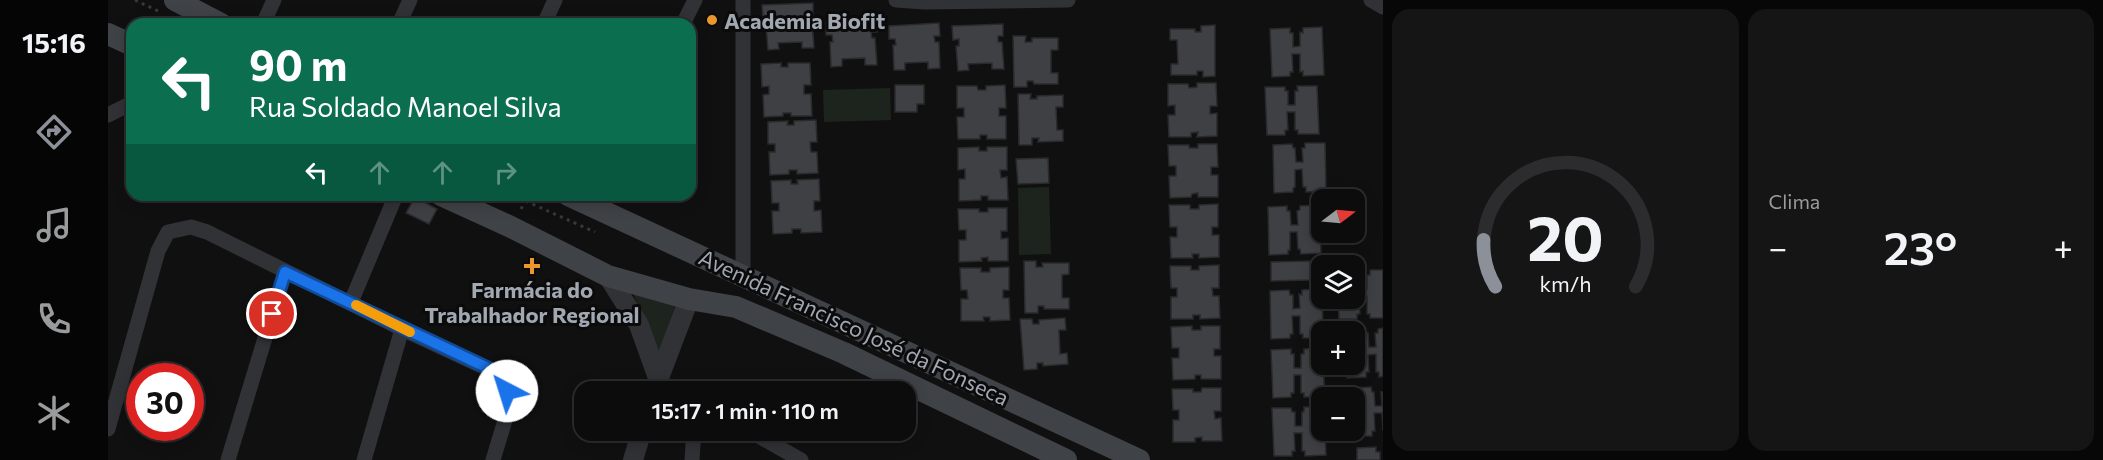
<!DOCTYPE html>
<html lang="pt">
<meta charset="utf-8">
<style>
:root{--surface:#0c0c0d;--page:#151516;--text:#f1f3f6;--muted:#9a9b9d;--line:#2c2c2e;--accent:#8c9099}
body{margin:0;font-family:Commissioner,sans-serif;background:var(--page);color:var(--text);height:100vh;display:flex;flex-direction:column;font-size:22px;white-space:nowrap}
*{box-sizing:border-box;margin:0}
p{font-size:20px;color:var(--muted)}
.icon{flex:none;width:33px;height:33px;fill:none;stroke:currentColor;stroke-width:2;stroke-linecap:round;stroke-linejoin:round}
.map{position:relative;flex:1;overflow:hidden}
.drawer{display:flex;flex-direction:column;gap:9px;padding:9px;background:#070707;width:720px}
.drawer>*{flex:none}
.banner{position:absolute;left:18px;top:18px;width:570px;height:183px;border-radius:18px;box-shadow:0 3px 15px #0003,0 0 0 2px var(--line);background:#0b6e4f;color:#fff;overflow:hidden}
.needle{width:39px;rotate:74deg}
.controls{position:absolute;left:1203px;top:189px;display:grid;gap:12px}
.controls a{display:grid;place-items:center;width:54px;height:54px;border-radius:12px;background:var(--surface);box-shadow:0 3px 15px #0003,0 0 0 2px var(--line);font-size:30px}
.speed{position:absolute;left:18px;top:363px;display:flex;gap:12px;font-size:30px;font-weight:700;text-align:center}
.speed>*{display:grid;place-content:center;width:78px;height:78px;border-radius:50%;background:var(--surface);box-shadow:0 3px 15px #0003,0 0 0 2px var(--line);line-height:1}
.speed .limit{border:9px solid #d22;background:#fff;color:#111}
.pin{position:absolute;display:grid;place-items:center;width:51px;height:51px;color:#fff;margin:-26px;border:3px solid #fff;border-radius:50%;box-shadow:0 2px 6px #0007}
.me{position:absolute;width:66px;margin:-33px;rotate:320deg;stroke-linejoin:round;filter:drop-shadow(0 0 4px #0008)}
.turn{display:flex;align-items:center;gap:21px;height:126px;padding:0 24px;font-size:27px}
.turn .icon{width:78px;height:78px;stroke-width:2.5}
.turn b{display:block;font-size:42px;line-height:51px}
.lanes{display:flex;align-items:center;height:57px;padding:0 24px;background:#0003;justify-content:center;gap:30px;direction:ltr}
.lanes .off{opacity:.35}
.big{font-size:45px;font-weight:600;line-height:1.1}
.drawer .widget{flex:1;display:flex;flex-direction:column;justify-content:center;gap:9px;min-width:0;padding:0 21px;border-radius:18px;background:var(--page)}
.drawer .dial{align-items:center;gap:0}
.dial svg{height:156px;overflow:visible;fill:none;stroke:var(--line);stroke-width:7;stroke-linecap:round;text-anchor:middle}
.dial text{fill:var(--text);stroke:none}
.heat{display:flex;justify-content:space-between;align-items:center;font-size:33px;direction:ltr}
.drawer .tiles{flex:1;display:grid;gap:9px;grid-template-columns:repeat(2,1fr)}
.trip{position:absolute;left:466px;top:381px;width:342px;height:60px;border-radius:18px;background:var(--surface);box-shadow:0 3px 15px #0003,0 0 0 2px var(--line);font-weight:600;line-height:60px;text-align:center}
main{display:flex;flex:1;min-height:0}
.menu{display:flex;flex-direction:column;width:108px;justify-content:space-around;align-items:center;background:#050505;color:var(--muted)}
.menu .icon{width:42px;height:42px}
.menu .active{color:var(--accent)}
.menu b{font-size:27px;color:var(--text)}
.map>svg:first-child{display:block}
</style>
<main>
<nav class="menu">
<b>15:16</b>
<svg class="icon active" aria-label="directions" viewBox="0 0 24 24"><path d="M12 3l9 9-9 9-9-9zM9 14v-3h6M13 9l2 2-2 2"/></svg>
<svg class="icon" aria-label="music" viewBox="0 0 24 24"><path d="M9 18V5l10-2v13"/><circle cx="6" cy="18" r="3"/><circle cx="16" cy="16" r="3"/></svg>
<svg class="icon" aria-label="phone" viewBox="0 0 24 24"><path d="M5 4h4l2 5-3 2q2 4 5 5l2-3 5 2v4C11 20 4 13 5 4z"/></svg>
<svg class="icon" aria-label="climate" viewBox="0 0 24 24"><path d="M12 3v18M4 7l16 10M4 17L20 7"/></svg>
</nav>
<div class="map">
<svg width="1275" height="460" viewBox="0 0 1275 460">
<rect width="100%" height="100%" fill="#101011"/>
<g fill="#1c241d">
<path d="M782,88L783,120L716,122L715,90Z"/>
<path d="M941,187L943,254L911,255L910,188Z"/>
<path d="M525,293L567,306L551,359Z"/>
</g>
<g fill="#3f4044" stroke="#2a2a2d" stroke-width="1.5">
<path d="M705,3V15H700V21H704L706,48H694V42L670,43L671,49L660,50L658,25H661V18L655,19L654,5Z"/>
<path d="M768,20L769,32H763L764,38H767L769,65H757V58L734,59V66L723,67L722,42H725L724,35H718V22Z"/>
<path d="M831,23L832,36H826L827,42H831L832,68L820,69V62L797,63V70H786L785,45H788L787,39H781V26Z"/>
<path d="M895,24V36H890V42H894L896,69H884V63L860,64L861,70L850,71L848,46H851V39L845,40L844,26Z"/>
<path d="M1107,25V76L1095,77V71H1089V75H1063V64H1070L1069,40H1062V29H1087V32H1093V26Z"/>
<path d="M1214,27L1216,75L1195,76V71L1192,72V54H1184L1185,72H1182V76L1164,77L1162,29L1182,28V33H1185V47L1192,46V32L1195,33V28Z"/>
<path d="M905,36H918L917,42H924V38H950V50H943V73H950V84H926L925,81H919V87H906Z"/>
<path d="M673,63V67H680V63H702L703,85H696V94H703L704,116H683V113H675V116L656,117L655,95L661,94V86L654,87L653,64Z"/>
<path d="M1089,83H1108L1109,106H1102V114L1109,113V136L1089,137L1090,132L1083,133V137H1061L1060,115H1067V105L1060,106V84H1080L1081,88L1089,87Z"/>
<path d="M787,85H816V104H809V112H787Z"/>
<path d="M897,85L898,108H891V116H898V139H879V135H872V139H850L849,117H856V108H849V86H869L870,90H878V86Z"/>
<path d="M1189,86H1209L1211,134H1190V130H1187V112H1179L1180,130H1177V135H1159L1157,87H1177V91H1180V105H1187V91H1190Z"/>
<path d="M910,94H923L922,99H929V96L955,95V107H948L949,130H955V141L930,142L931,138H924V145H911Z"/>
<path d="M708,120L709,142H702L703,152H709L710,173L689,174V170H681V174L662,175L661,152H667V144H660V122L680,121L679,125H686V121Z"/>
<path d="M1197,143H1217L1218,191L1198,192V187H1195L1194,169L1187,170V187L1185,188V192L1166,193L1165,145L1184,144L1185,148H1187L1188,162H1195L1194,148H1197Z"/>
<path d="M1090,144H1109L1110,167H1103V175H1110V197H1090V193L1084,194L1083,197L1062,198L1061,176H1068V166H1061L1060,145H1081V148H1090Z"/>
<path d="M871,147V151H879V147H899V170H892L893,178L899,177L900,200H880V196H873V200L851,201V179H857V169L850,170V148Z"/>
<path d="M940,158L941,183L910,184L908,159Z"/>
<path d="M711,179L712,201H706V211L713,210L714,232L693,233V229H684V233L665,234L664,211H671V203H664L663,181L683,180V184H690L689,180Z"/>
<path d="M307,197L329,209L321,224L298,213Z"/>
<path d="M1110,204V227H1104V235H1111V257L1091,258V254H1084L1085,258H1063L1062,237H1069V227H1062L1061,205H1082V209H1091V205Z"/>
<path d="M1212,205L1213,253L1193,254L1192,249H1190L1189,232H1182V250H1180V254L1161,255L1160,207L1179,206V211H1182L1183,225H1190L1189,211L1192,210V206Z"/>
<path d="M880,208H899V231H893V239L900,238V261H880V257L873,258L874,261L851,262V240H858V230H851L850,209H871V212H880Z"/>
<path d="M916,261H928V267H935L934,263H961V274L954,275V298H961V309H936V306H930V313H917Z"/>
<path d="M1202,261V280L1163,281V262Z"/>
<path d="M1111,265V288H1104L1105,296H1111L1112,318L1092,319V315H1085V319H1063V297H1069V288H1063L1062,266H1083V270H1091V266Z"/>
<path d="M901,267V290H895V298H901L902,320L882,321V317H875L876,321H853V299H860L859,290H853L852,268H873V272H882V268Z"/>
<path d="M1262,270H1275V318H1262V314H1259V296L1251,297L1252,314H1249V319H1231L1230,298H1246V271H1249V275H1252V289H1259V275H1262Z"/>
<path d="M1214,289L1215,332H1214V338H1195V334H1192V316H1184L1185,334H1182V338L1163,339L1162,291L1181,290L1182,295H1185V309L1192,308L1191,294L1194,295V290Z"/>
<path d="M957,318L958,330H951L952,354L959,353L960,364L935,366V363H929V369L916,370L912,319H924L925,324H931V320Z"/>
<path d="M1084,326V330H1093V326H1112V349H1106V356H1113V379H1093V375H1087V379L1065,380L1064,358H1071V348H1064L1063,327Z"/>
<path d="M1275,328V376L1271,377V372H1268V354L1260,355L1261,372H1258V377L1239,378V364H1246V332H1238V330L1257,329L1258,333H1260L1261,347H1268L1267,333H1270V329Z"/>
<path d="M1214,348L1217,397H1196V393H1193V375H1186V393H1183V397L1165,398L1163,350L1183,349V354H1186V368H1193V354H1196V349Z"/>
<path d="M1263,387L1264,392H1266L1267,406H1274L1273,392H1275V431L1274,413H1266L1267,431H1264V436H1245L1246,398H1244V388Z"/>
<path d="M1094,388H1113V411H1106L1107,419L1113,418L1114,441H1094V437L1087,438V442H1065V420H1071V410H1065L1064,389H1085V392H1093Z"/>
<path d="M1196,407H1214V430H1217L1218,455L1197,456V451H1194V433H1186L1187,451H1184V456H1166L1164,408H1183L1184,412H1187V426H1194V412H1196Z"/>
<path d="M1268,447V452H1272V460H1249V448Z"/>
</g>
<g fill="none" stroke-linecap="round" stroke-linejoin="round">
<g stroke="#37393d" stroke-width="3" stroke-dasharray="3 4.5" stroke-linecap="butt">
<path d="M27,0L50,11"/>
<path d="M404,195L487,232"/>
<path d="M413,209L421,195"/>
</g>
<g stroke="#313236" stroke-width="15">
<path d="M635,0V275"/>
<path d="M788,0L817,2L960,0"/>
<path d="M1263,0L1275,7"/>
<path d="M155,24L166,0"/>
<path d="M291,24L302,0"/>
<path d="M436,24L447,0"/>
<path d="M575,24L587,0"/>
<path d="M0,115L24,103"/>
<path d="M243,302L288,195"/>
<path d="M549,382L568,392"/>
<path d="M0,429L50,251L60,232L83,227L99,232L294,329L382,370L399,391L398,417L385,460"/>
<path d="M640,430L693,460"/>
<path d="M120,460L177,272"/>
<path d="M256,460L294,329"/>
<path d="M584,460L586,430"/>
</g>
<g stroke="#313236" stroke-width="20">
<path d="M500,276L531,325L550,378"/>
<path d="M549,383L581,299"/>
<path d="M525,460L534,430"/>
</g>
<g stroke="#3f4246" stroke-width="22">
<path d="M67,0L113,24"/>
<path d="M0,34L24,45"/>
<path d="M333,195L403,227L500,276L581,299L628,307L736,353L958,460"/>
<path d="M460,195L1031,460"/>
</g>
</g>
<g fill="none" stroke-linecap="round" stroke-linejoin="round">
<g stroke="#114b97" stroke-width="15">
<path id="route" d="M164,314L177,272L382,369L399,391"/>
</g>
<use href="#route" stroke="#1a73e8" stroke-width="10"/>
<path stroke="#f59e0b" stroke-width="10" d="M248,305L302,332"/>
</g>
<g fill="#ec962e" stroke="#0b0b0c" stroke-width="2">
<circle cx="604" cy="20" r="6"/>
<path d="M421 257h6v6h6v6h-6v6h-6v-6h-6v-6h6z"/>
</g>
<g text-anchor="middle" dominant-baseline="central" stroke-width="6" stroke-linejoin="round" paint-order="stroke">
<g font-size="22" font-weight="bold" fill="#a1a8b2" stroke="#0b0b0c" text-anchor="start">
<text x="616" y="20">Academia Biofit</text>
<text x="424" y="289" text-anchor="middle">Farmácia do<tspan x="424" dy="25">Trabalhador Regional</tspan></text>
</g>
<g font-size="22" fill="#a1a8b2" stroke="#0b0b0c">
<text transform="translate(746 327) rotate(25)">Avenida Francisco José da Fonseca</text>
</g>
</g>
</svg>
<div class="controls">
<a><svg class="needle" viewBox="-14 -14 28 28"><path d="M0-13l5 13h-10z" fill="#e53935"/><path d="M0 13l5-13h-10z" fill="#9a9b9d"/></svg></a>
<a><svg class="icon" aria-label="layers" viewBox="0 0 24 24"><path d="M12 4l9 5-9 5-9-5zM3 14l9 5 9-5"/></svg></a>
<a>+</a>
<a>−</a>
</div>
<div class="speed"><div class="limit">30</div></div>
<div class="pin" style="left:164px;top:314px;background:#d93025"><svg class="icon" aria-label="arrive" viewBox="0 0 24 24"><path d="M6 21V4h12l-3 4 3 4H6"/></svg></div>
<svg class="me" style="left:399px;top:391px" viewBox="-20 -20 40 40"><circle r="19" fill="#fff"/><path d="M0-13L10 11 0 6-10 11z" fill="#1a73e8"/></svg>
<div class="trip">15:17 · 1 min · 110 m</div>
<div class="banner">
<div class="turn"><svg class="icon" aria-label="left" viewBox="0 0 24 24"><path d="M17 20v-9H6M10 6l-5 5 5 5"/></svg><div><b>90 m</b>Rua Soldado Manoel Silva</div></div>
<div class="lanes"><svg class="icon" aria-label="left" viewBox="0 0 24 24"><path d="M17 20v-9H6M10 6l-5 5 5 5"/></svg><svg class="icon off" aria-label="ahead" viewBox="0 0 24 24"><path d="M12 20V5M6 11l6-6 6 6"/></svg><svg class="icon off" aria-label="ahead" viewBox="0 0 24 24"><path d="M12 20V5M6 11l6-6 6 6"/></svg><svg class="icon off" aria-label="right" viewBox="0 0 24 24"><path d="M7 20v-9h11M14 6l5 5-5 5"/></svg></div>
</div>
</div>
<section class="drawer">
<div class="tiles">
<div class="widget dial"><svg viewBox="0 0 100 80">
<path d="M14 69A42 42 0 1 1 86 69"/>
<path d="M14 69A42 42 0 0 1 8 45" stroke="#8c9099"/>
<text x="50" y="56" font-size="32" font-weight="700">20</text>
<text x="50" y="72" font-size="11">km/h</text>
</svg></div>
<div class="widget"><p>Clima</p>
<div class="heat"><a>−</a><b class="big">23°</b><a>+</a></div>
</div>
</div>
</section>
</main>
